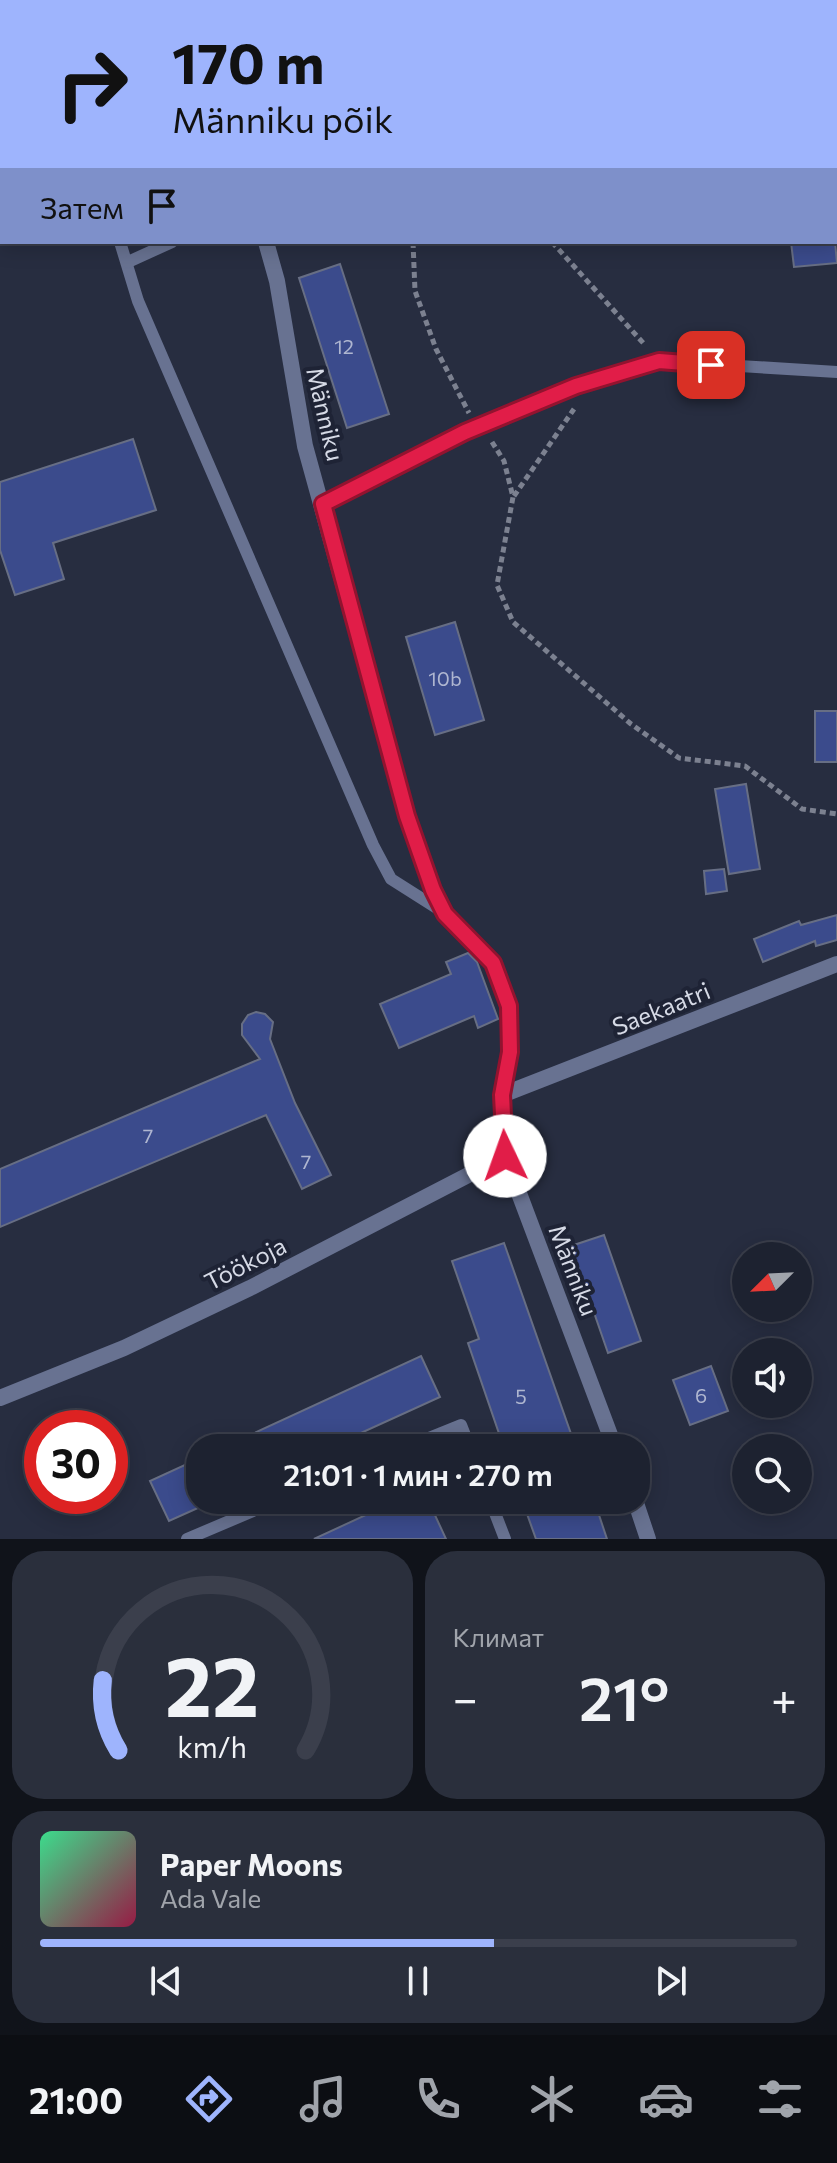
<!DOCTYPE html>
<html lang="ru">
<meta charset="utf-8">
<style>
:root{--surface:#1d2230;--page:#2a2f3c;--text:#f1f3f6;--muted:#a0a4ab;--line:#3b3f4c;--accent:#9eb4fd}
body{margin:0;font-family:Commissioner,sans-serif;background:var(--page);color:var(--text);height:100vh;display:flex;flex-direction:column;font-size:30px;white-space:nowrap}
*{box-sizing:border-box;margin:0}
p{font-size:26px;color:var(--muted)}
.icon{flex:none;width:44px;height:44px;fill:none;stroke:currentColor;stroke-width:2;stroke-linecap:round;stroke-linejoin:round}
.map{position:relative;height:1539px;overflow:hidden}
.sheet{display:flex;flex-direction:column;gap:12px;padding:12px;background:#10131a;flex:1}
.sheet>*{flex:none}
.banner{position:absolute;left:0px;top:0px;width:838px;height:244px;box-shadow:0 4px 20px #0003,0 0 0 2px var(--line);background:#9eb4fd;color:#111;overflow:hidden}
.needle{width:52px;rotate:246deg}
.controls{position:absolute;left:732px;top:1242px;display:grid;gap:16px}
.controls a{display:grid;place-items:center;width:80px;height:80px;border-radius:50%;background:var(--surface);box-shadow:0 4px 20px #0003,0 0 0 2px var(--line);font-size:40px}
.speed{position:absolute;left:24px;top:1410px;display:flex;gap:16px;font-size:40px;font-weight:700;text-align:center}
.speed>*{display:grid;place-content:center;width:104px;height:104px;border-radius:50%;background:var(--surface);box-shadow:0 4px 20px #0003,0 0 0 2px var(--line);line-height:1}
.speed .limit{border:12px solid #d22;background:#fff;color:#111}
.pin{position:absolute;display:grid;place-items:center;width:68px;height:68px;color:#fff;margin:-34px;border-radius:16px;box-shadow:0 4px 12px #0006}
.me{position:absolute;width:88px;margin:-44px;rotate:357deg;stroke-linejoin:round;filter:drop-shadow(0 0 6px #0008)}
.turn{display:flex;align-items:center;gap:28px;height:168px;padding:0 40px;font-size:36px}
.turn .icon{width:104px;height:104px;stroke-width:2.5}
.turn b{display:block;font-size:56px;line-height:68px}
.then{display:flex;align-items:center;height:76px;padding:0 40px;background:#0003;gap:16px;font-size:30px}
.big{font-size:60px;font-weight:600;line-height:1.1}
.sheet .widget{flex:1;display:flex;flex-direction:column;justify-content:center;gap:12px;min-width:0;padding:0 28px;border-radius:32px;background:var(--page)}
.sheet .dial{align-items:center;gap:0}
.dial svg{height:208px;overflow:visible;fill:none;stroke:var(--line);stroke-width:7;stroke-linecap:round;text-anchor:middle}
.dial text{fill:var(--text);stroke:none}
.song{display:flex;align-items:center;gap:24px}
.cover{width:96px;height:96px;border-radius:12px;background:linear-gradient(135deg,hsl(150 70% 55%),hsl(340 70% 35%))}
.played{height:8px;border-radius:4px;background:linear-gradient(90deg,var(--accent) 60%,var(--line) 60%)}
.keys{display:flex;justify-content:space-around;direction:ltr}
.heat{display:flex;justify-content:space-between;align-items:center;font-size:44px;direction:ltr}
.sheet .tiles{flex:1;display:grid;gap:12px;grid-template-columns:1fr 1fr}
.widget:last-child{grid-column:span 2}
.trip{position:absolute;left:186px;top:1434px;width:464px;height:80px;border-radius:32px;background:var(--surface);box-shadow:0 4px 20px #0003,0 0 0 2px var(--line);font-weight:600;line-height:80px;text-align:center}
.tab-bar{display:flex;height:128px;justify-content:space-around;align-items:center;background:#0c0e13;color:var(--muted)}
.tab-bar .icon{width:56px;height:56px}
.tab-bar .active{color:var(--accent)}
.tab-bar b{font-size:36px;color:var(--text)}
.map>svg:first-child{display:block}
</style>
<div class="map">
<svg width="837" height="1539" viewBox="0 0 837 1539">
<rect width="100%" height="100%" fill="#272d40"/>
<g fill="#3b4b8c" stroke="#676e84" stroke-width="2">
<path d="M791,242H835L837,263L794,267Z"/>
<path d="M340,264L389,414L347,428L299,278Z"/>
<path d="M133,439L156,510L53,543L64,579L15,595L0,550V482Z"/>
<path d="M455,622L484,720L435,735L406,637Z"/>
<rect x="815" y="711" width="22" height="51"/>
<path d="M746,784L760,869L729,874L715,789Z"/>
<path d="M724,869L727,891L706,894L704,871Z"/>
<path d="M837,915V940L816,946L815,941L763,962L754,939L799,921L801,925Z"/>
<path d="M468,953L477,962L498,1019L478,1028L474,1016L399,1048L380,1004L451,974L446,962Z"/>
<path d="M256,1012L265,1014L273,1022L270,1039L295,1103L331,1175L302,1189L266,1115L0,1227V1169L260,1059L242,1035V1024L248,1015Z"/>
<path d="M604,1235L641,1341L608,1353L571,1246Z"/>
<path d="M504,1243L576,1448H504L468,1343L479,1339L452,1261Z"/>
<path d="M421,1356L440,1397L328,1448H222Z"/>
<path d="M711,1366L728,1411L690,1425L673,1380Z"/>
<path d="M200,1458V1507L169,1521L150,1481Z"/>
<path d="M398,1500H428L446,1539H314Z"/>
<path d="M522,1500H594L607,1539H536Z"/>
</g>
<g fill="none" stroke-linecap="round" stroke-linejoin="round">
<g stroke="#7c8190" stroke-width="5" stroke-dasharray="6 4" stroke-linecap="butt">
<path d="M413,242L415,291L436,349L469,413"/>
<path d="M552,242L645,345"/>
<path d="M492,442L504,461L513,497L497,585L513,622L631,724L679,758L745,766L802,809L837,814"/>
<path d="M514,496L574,409"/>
</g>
<g stroke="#687291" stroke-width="12">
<path d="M27,0L28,2"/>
<path d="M83,2L84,0"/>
<path d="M120,242L138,301L373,845L391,879L443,912"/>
<path d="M128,262L172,242"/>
<path d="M323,504L465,432L576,386L659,361L837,372"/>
<path d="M404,1448L461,1425L470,1448"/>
<path d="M490,1500L505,1539"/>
<path d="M187,1539L279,1500"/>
</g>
<g stroke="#687291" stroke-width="16">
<path d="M175,0V2"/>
<path d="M266,242L277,281L305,446L407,816L433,890L445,914L493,963L509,1006L510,1052L502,1095L505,1156L615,1448"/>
<path d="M502,1095L837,964"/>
<path d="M0,1398L124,1348L250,1288L505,1156"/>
<path d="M635,1500L648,1539"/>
</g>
</g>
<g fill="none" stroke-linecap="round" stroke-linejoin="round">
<g stroke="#92132f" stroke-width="20">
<path id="route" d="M505,1156L502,1095L510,1052L509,1006L493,963L445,914L433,890L407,816L323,504L465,432L576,386L659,361L711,365"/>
</g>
<use href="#route" stroke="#e11d48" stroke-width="14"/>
</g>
<g text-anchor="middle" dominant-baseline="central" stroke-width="8" stroke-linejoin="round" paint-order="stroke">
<g font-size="20" fill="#afb6d0">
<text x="344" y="346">12</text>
<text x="445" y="678">10b</text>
<text x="148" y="1135">7</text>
<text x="306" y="1161">7</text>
<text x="701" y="1395">6</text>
<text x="521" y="1396">5</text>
</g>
<g font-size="24" fill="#d6dae6" stroke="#1e2335">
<text transform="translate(326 414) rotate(77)">Männiku</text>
<text transform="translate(661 1008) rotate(-22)">Saekaatri</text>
<text transform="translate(245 1263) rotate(-27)">Töökoja</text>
<text transform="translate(574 1270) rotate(69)">Männiku</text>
</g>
</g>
</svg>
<div class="controls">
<a><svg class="needle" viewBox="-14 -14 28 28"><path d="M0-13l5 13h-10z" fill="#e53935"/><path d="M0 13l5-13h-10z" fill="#a0a4ab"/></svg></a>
<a><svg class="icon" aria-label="sound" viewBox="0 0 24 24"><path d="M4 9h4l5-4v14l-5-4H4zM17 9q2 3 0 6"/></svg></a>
<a><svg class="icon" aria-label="search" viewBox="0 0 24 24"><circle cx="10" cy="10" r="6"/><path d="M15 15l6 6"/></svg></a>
</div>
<div class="speed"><div class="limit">30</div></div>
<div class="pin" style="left:711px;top:365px;background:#d93025"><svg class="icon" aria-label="arrive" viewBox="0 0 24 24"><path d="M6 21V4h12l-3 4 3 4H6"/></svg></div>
<svg class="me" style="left:505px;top:1156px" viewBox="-20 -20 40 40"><circle r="19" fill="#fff"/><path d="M0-13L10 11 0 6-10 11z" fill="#e11d48"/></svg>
<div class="trip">21:01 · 1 мин · 270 m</div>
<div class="banner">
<div class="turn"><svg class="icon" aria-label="right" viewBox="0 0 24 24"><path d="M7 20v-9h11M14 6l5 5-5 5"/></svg><div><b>170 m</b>Männiku põik</div></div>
<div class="then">Затем<svg class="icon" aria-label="arrive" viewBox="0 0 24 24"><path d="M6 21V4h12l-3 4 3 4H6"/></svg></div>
</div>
</div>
<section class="sheet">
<div class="tiles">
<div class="widget dial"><svg viewBox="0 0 100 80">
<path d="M14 69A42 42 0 1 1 86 69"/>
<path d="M14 69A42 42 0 0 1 8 42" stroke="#9eb4fd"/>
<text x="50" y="56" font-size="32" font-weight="700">22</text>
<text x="50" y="72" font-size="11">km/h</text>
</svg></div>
<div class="widget"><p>Климат</p>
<div class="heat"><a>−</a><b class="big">21°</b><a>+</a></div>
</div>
<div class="widget">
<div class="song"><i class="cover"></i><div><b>Paper Moons</b><p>Ada Vale</p></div></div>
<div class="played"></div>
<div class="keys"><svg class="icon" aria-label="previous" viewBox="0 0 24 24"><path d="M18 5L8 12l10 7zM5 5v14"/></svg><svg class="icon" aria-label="pause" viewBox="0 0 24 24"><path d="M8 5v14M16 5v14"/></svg><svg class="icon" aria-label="next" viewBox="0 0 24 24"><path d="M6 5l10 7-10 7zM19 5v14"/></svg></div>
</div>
</div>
</section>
<nav class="tab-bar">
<b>21:00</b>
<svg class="icon active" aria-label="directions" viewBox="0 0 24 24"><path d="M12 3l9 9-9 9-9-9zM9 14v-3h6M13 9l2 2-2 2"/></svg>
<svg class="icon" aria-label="music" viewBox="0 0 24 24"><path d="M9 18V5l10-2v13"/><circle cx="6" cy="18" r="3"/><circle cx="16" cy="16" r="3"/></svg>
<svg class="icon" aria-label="phone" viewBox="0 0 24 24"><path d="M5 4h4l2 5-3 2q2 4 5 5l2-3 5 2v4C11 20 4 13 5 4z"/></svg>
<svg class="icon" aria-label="climate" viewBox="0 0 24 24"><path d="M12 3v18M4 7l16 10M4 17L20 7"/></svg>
<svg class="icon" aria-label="car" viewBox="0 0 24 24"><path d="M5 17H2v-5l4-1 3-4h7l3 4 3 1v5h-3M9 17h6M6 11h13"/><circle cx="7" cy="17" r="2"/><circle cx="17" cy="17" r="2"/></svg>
<svg class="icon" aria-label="filters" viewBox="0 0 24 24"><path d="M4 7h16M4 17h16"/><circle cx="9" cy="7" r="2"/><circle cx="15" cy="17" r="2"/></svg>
</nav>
